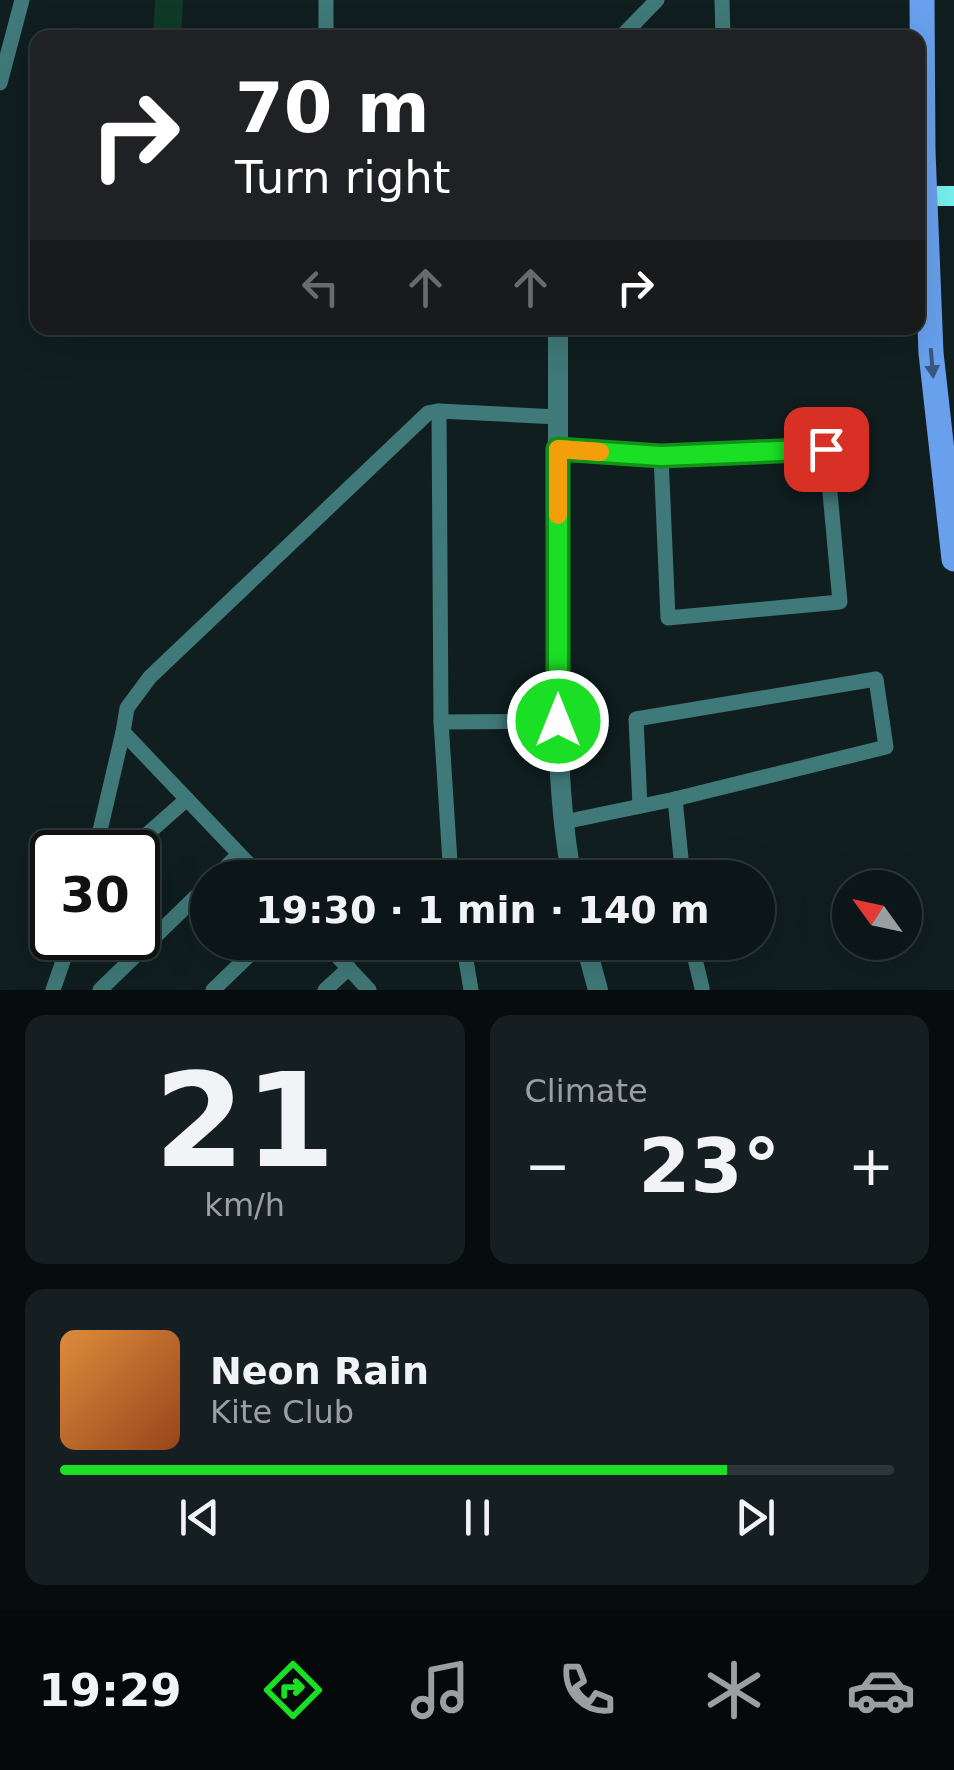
<!DOCTYPE html>
<meta charset="utf-8">
<style>
:root{--surface:#0c1618;--page:#151f21;--text:#f1f3f6;--muted:#9a9fa2;--line:#2c3537;--accent:#1bdf25}
body{margin:0;font-family:"DejaVu Sans",sans-serif;background:var(--page);color:var(--text);height:100vh;display:flex;flex-direction:column;font-size:38px;white-space:nowrap}
*{box-sizing:border-box;margin:0}
p{font-size:32px;color:var(--muted)}
.icon{flex:none;width:55px;height:55px;fill:none;stroke:currentColor;stroke-width:2;stroke-linecap:round;stroke-linejoin:round}
.map{position:relative;height:990px;overflow:hidden}
.drawer{display:flex;flex-direction:column;gap:25px;padding:25px;background:#070c0d;flex:1}
.drawer>*{flex:none}
.hud{position:absolute;left:30px;top:30px;width:895px;height:305px;border-radius:20px;box-shadow:0 10px 40px #0002,0 0 0 2px var(--line);background:#202124;color:#fff;overflow:hidden}
.needle{width:65px;rotate:303deg}
.buttons{position:absolute;left:832px;top:870px;display:grid;gap:20px}
.buttons a{display:grid;place-items:center;width:90px;height:90px;border-radius:50%;background:var(--surface);box-shadow:0 10px 40px #0002,0 0 0 2px var(--line);font-size:50px}
.speed{position:absolute;left:30px;top:830px;display:flex;gap:20px;font-size:50px;font-weight:700;text-align:center}
.speed>*{display:grid;place-content:center;width:130px;height:130px;border-radius:50%;background:var(--surface);box-shadow:0 10px 40px #0002,0 0 0 2px var(--line);line-height:1}
.speed .limit{border:5px solid #111;border-radius:15px;background:#fff;color:#111}
.pin{position:absolute;display:grid;place-items:center;width:85px;height:85px;color:#fff;margin:-42px;border-radius:20px;box-shadow:0 5px 15px #0006}
.me{position:absolute;width:110px;margin:-55px;rotate:0deg;stroke-linejoin:round;filter:drop-shadow(0 0 8px #0008)}
.turn{display:flex;align-items:center;gap:35px;height:210px;padding:0 40px;font-size:45px}
.turn .icon{width:130px;height:130px;stroke-width:2.5}
.turn b{display:block;font-size:70px;line-height:85px}
.lanes{display:flex;align-items:center;height:95px;padding:0 40px;background:#0003;justify-content:center;gap:50px;direction:ltr}
.lanes .off{opacity:.35}
.big{font-size:75px;font-weight:800;line-height:1.1}
.drawer .widget{flex:1;display:flex;flex-direction:column;justify-content:center;gap:15px;min-width:0;padding:0 35px;border-radius:20px;background:var(--page)}
.drawer .dial{align-items:center;gap:0}
.dial b{font-size:130px;line-height:1}
.song{display:flex;align-items:center;gap:30px}
.cover{width:120px;height:120px;border-radius:15px;background:linear-gradient(135deg,hsl(30 70% 55%),hsl(20 70% 35%))}
.played{height:10px;border-radius:5px;background:linear-gradient(90deg,var(--accent) 80%,var(--line) 80%)}
.keys{display:flex;justify-content:space-around;direction:ltr}
.heat{display:flex;justify-content:space-between;align-items:center;font-size:55px;direction:ltr}
.drawer .tiles{flex:1;display:grid;gap:25px;grid-template-columns:1fr 1fr}
.widget:last-child{grid-column:span 2}
.trip{position:absolute;left:190px;top:860px;width:585px;height:100px;border-radius:50px;background:var(--surface);box-shadow:0 10px 40px #0002,0 0 0 2px var(--line);font-weight:800;line-height:100px;text-align:center}
.tabs{display:flex;height:160px;justify-content:space-around;align-items:center;background:#05090a;color:var(--muted)}
.tabs .icon{width:70px;height:70px}
.tabs .active{color:var(--accent)}
.tabs b{font-size:45px;color:var(--text)}
.map>svg:first-child{display:block}
</style>
<div class="map">
<svg width="954" height="990" viewBox="0 0 954 990">
<rect width="100%" height="100%" fill="#101e20"/>
<g fill="none" stroke-linecap="round" stroke-linejoin="round">
<path stroke="#0f3a28" stroke-width="28" d="M167,38L169,0"/>
<g stroke="#407979" stroke-width="15">
<path d="M722,0L723,38"/>
<path d="M326,38V0"/>
<path d="M620,38L657,0"/>
<path d="M0,83L22,0"/>
<path d="M439,411L441,722"/>
<path d="M558,449L661,456L668,618L840,602L826,449L661,456"/>
<path d="M640,806L636,719L876,679L886,747L675,799"/>
<path d="M564,822L675,799L683,878"/>
<path d="M95,852L123,732"/>
<path d="M127,852L187,799"/>
<path d="M215,878L239,854"/>
<path d="M262,878L123,732L127,708L150,677L428,413L439,411L558,417"/>
<path d="M451,878L441,722L558,721"/>
<path d="M324,942L369,990"/>
<path d="M463,942L471,990"/>
<path d="M691,942L702,988"/>
<path d="M53,990L71,938"/>
<path d="M100,990L208,885"/>
<path d="M213,990L263,942"/>
<path d="M325,990L349,968"/>
</g>
<g stroke="#407979" stroke-width="20">
<path d="M558,328V721C559,773 562,826 572,878"/>
<path d="M585,942L598,990"/>
</g>
<path stroke="#76efec" stroke-width="20" d="M918,196H954"/>
<path stroke="#68a0ed" stroke-width="25" d="M922,0L923,151L931,353L954,559"/>
</g>
<defs><path id="oneway-solid" d="M-6-.8H1V-3.2L6.5 0L1 3.2V.8H-6Z" transform="scale(2.5)"/></defs>
<use fill="#38587c" href="#oneway-solid" transform="translate(932 363) rotate(85)"/>
<g fill="none" stroke-linecap="round" stroke-linejoin="round">
<g stroke="#129118" stroke-width="25">
<path id="route" d="M558,721V449L661,456L826,449"/>
</g>
<use href="#route" stroke="#1bdf25" stroke-width="18"/>
<path stroke="#f59e0b" stroke-width="18" d="M558,515V449L600,452"/>
</g>
</svg>
<div class="buttons">
<a><svg class="needle" viewBox="-14 -14 28 28"><path d="M0-13l5 13h-10z" fill="#e53935"/><path d="M0 13l5-13h-10z" fill="#9a9fa2"/></svg></a>
</div>
<div class="speed"><div class="limit">30</div></div>
<div class="pin" style="left:826px;top:449px;background:#d93025"><svg class="icon" aria-label="arrive" viewBox="0 0 24 24"><path d="M6 21V4h12l-3 4 3 4H6"/></svg></div>
<svg class="me" style="left:558px;top:721px" viewBox="-20 -20 40 40"><circle r="17" fill="#1bdf25" stroke="#fff" stroke-width="3"/><path d="M0-11L8 9 0 5-8 9z" fill="#fff"/></svg>
<div class="trip">19:30 · 1 min · 140 m</div>
<div class="hud">
<div class="turn"><svg class="icon" aria-label="right" viewBox="0 0 24 24"><path d="M7 20v-9h11M14 6l5 5-5 5"/></svg><div><b>70 m</b>Turn right</div></div>
<div class="lanes"><svg class="icon off" aria-label="left" viewBox="0 0 24 24"><path d="M17 20v-9H6M10 6l-5 5 5 5"/></svg><svg class="icon off" aria-label="ahead" viewBox="0 0 24 24"><path d="M12 20V5M6 11l6-6 6 6"/></svg><svg class="icon off" aria-label="ahead" viewBox="0 0 24 24"><path d="M12 20V5M6 11l6-6 6 6"/></svg><svg class="icon" aria-label="right" viewBox="0 0 24 24"><path d="M7 20v-9h11M14 6l5 5-5 5"/></svg></div>
</div>
</div>
<section class="drawer">
<div class="tiles">
<div class="widget dial"><b>21</b><p>km/h</p></div>
<div class="widget"><p>Climate</p>
<div class="heat"><a>−</a><b class="big">23°</b><a>+</a></div>
</div>
<div class="widget">
<div class="song"><i class="cover"></i><div><b>Neon Rain</b><p>Kite Club</p></div></div>
<div class="played"></div>
<div class="keys"><svg class="icon" aria-label="previous" viewBox="0 0 24 24"><path d="M18 5L8 12l10 7zM5 5v14"/></svg><svg class="icon" aria-label="pause" viewBox="0 0 24 24"><path d="M8 5v14M16 5v14"/></svg><svg class="icon" aria-label="next" viewBox="0 0 24 24"><path d="M6 5l10 7-10 7zM19 5v14"/></svg></div>
</div>
</div>
</section>
<nav class="tabs">
<b>19:29</b>
<svg class="icon active" aria-label="directions" viewBox="0 0 24 24"><path d="M12 3l9 9-9 9-9-9zM9 14v-3h6M13 9l2 2-2 2"/></svg>
<svg class="icon" aria-label="music" viewBox="0 0 24 24"><path d="M9 18V5l10-2v13"/><circle cx="6" cy="18" r="3"/><circle cx="16" cy="16" r="3"/></svg>
<svg class="icon" aria-label="phone" viewBox="0 0 24 24"><path d="M5 4h4l2 5-3 2q2 4 5 5l2-3 5 2v4C11 20 4 13 5 4z"/></svg>
<svg class="icon" aria-label="climate" viewBox="0 0 24 24"><path d="M12 3v18M4 7l16 10M4 17L20 7"/></svg>
<svg class="icon" aria-label="car" viewBox="0 0 24 24"><path d="M5 17H2v-5l4-1 3-4h7l3 4 3 1v5h-3M9 17h6M6 11h13"/><circle cx="7" cy="17" r="2"/><circle cx="17" cy="17" r="2"/></svg>
</nav>
